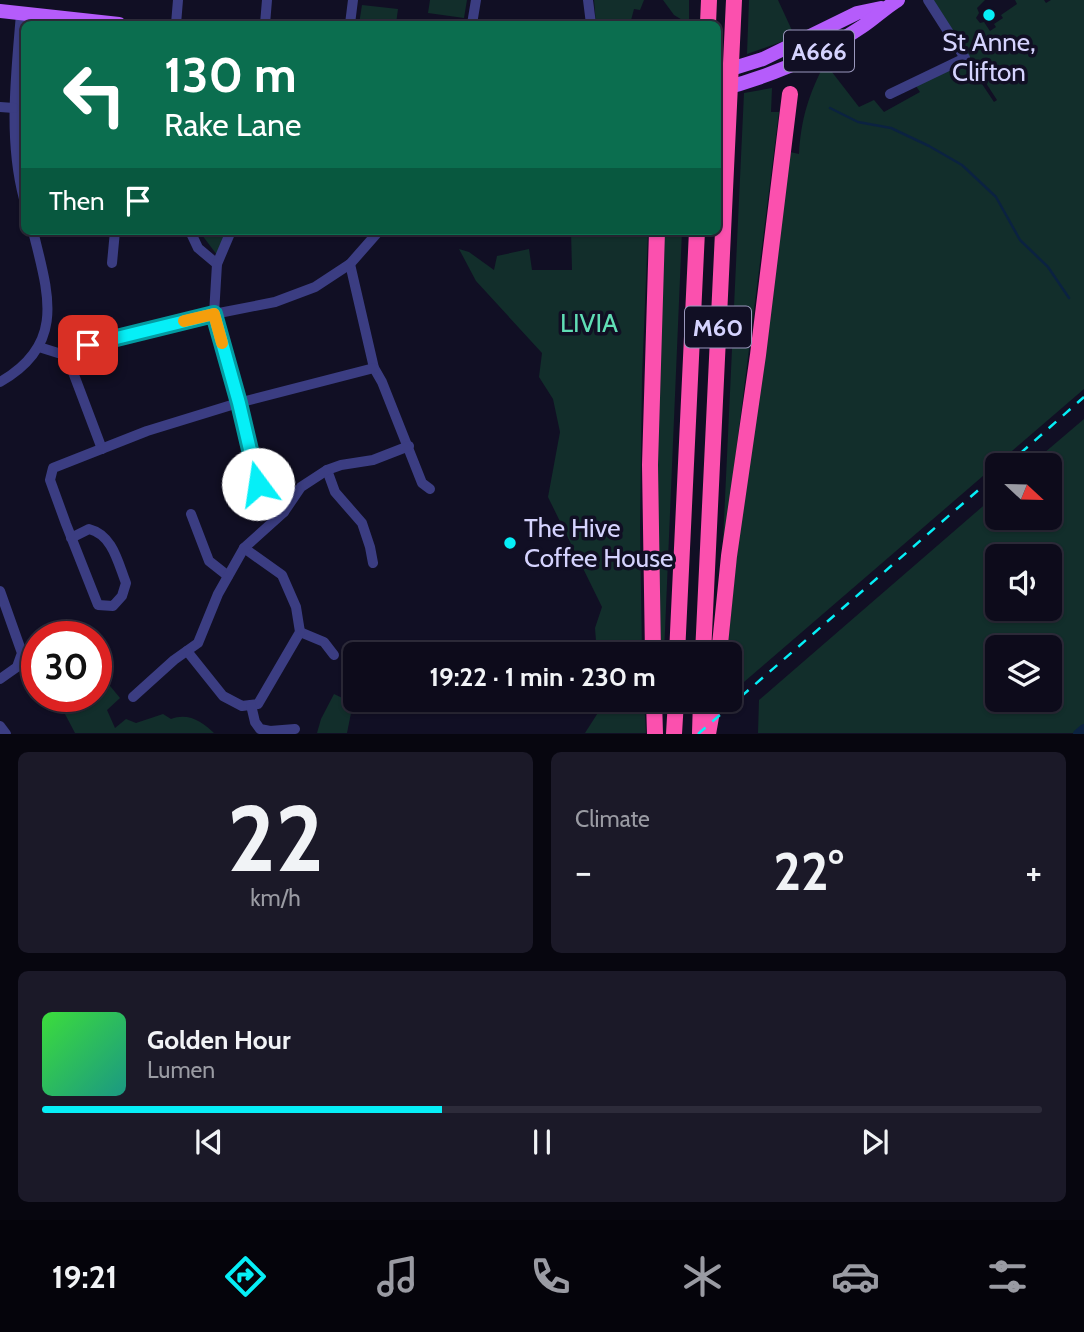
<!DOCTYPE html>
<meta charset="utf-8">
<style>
:root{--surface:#0d0b1b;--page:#1b1928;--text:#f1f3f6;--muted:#9a9ba3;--line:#2d2b3a;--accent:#06eff7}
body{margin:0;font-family:Cabin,sans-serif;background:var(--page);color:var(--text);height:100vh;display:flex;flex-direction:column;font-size:26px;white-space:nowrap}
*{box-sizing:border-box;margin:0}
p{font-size:23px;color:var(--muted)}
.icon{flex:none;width:38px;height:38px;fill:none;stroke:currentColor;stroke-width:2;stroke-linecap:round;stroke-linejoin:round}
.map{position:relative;height:734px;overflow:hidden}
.panel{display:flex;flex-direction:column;gap:18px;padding:18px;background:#07060f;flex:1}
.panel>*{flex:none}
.hud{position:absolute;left:21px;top:21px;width:700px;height:214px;border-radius:10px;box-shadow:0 2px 5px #0004,0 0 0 2px var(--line);background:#0b6e4f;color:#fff;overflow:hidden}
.needle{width:46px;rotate:112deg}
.fabs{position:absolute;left:985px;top:453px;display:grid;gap:14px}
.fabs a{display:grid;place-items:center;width:77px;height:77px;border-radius:10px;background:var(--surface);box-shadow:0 2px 5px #0004,0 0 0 2px var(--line);font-size:35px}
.speed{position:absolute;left:21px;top:621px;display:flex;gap:14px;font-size:35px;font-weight:700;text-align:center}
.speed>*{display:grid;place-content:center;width:91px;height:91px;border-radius:50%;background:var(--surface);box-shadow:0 2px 5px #0004,0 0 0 2px var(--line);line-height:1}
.speed .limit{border:10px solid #d22;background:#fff;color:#111}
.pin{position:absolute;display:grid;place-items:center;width:60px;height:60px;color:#fff;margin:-30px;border-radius:14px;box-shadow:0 4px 10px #0006}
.me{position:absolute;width:77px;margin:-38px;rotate:346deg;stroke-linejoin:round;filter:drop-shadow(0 0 5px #0008)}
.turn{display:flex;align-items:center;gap:24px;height:147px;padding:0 28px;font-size:32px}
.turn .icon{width:91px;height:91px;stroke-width:2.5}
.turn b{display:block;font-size:49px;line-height:60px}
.then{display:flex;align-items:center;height:66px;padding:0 28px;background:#0003;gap:14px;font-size:26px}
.big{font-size:52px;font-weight:700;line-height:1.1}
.panel .tile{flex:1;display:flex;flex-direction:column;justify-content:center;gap:10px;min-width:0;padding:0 24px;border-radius:10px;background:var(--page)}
.panel .dial{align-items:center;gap:0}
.dial b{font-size:91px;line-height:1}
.song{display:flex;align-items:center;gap:21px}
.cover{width:84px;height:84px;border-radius:10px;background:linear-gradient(135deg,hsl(120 70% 55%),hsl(170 70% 35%))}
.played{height:7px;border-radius:4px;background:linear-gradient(90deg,var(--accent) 40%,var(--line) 40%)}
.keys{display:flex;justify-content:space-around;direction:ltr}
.heat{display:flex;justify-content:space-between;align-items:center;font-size:38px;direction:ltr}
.panel .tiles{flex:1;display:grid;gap:18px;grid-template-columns:1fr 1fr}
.tile:last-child{grid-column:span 2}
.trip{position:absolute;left:343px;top:642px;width:399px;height:70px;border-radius:10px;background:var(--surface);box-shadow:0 2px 5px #0004,0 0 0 2px var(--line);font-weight:700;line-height:70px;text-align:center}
.menu{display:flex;height:112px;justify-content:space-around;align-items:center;background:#05040b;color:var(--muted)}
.menu .icon{width:49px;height:49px}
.menu .active{color:var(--accent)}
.menu b{font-size:32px;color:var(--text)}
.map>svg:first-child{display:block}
</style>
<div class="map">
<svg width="1084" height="734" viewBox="0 0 1084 734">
<rect width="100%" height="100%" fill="#110f24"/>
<g fill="#122e2b" fill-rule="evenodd">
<path d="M430,0H467L464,18L428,13Z"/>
<path d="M594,0H644L640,10L634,9L630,24H596Z"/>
<path d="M663,0H689V24L674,15Z"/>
<path d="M749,0H778L795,37L747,54Z"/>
<path d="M932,0H985L977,8L979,13L976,18L980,23L984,22L990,31L996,27L994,24L1003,18L1001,15L1017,4L1015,0H1044L1046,3L1051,0H1084V389L730,694V654H727L736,562L790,152L799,154C801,118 809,94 825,63L859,107L874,100L884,112L920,92L916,86L948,69L968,63L994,102L997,100Z"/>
<path d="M362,5L398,9L396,24H359Z"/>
<path d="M772,88L771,112H779L722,563L744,93Z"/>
<path d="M199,231H228L217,255Z"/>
<path d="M571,231H648L642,377L640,527L642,654H597L595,628L602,607L548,497L560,432L553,399L539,377L542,353L476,281L459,249L469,252L494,270L497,256L529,249L532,270H572Z"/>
<path d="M664,231H682L664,654H658L657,418Z"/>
<path d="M1084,419V733H758L759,700L997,494L998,518H1050V466L1030,465ZM1050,556V609H998V556ZM998,648H1050V700H998Z"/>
<path d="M96,669L120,698L107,710L115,728L126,719L136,723L163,714L171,719C188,712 203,722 214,733H75L56,697L96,696Z"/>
<path d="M334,694L353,703L347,733H317L321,719Z"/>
<path d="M600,700H644L646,733H585L601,708Z"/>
</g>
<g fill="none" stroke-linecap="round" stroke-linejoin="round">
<path stroke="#0b2241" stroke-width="2.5" d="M830,108L858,122L891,128L929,146L962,165L996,197L1020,240L1048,267L1069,298"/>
<path stroke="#0b2241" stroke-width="10" d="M1078,734L1084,729"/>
<g stroke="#3b3d82" stroke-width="10">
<path d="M588,0L591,24"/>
<path d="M21,14C16,75 8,139 24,199"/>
<path d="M176,24L178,0"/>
<path d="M265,24L267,0"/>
<path d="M350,24L353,0"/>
<path d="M472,24L476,0"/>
<path d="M890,94L965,58L928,0"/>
<path d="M0,107L14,108"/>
<path d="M190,231L198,248L217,264"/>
<path d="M231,231L217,264L214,314L238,403L258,484L271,502L284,512"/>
<path d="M112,263L115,231"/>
<path d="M350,264L374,368L382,382L422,483L430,489"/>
<path d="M39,347L58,353L214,314L275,302L315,287L350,264L379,231"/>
<path d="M65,351L102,449"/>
<path d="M0,382C67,344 48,293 33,231"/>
<path d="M327,470L335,492L362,523L370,547L373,563"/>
<path d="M191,514L209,561L228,576"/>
<path d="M71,538L89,529C113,535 118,563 126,583L122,596L113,606L98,605L66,524L50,480L53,468L147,431L238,403L374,368"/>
<path d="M0,591L22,653L17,667L0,679"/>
<path d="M300,632L324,642L334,655"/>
<path d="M187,651L223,696L242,706L258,704L300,632L296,607L282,575L244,548"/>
<path d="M133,697L174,660L198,643L218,594L244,548L284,512L301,487L327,470L341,465L373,460L409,446"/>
<path d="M251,705L255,722L260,729L270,731L295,729"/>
<path d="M0,726L6,734"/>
</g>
<g stroke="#b55cfb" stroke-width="14">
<path d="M0,11L119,24"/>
<path d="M718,73L763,59L857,13L881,8"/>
<path d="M718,90C769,77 819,56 863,26C875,18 885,8 898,0"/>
</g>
<g stroke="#fb50ae" stroke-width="16">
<path d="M708,24L709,0"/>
<path d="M653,654L650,465L657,231"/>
<path d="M677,654L697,231"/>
<path d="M703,654L734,0"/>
<path d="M719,654L729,556L758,355L790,94"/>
<path d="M654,700L655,734"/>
<path d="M700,733L701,700"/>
<path d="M674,734L676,700"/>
<path d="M708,734L714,700"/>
</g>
<g stroke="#06eff7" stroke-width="2.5" stroke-dasharray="10 9" stroke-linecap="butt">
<path d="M1006,466L1084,397"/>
<path d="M698,734L998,473"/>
</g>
</g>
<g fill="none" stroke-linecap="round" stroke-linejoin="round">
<g stroke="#049ba1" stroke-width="18">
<path id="route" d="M88,345L214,314L239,403L258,484"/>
</g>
<use href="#route" stroke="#06eff7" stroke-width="12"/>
<path stroke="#f59e0b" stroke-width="12" d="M184,321L214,314L222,343"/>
</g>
<g fill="#06eff7" stroke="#110f24" stroke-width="2.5">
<circle cx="989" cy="15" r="7"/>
<circle cx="510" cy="543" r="7"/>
</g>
<g text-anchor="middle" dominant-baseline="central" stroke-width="7" stroke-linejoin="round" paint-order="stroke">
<g fill="#110f24" stroke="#9a98bd" stroke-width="2">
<rect x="784" y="30.5" width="70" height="41" rx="5"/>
<rect x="685" y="306.5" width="66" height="41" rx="5"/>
</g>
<g font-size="24" font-weight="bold" fill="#d5d3fe">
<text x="819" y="51">A666</text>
<text x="718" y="327">M60</text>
</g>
<g font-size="26" fill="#d5d3fe" stroke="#110f24">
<text x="989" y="42">St Anne,<tspan x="989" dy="30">Clifton</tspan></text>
<text x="524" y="528" text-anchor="start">The Hive<tspan x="524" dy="30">Coffee House</tspan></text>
</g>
<g font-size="26" fill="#60ddb5" stroke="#110f24">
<text x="589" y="323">LIVIA</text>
</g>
</g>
</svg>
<div class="fabs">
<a><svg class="needle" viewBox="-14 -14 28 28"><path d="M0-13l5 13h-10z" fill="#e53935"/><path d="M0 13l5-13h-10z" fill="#9a9ba3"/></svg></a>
<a><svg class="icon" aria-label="sound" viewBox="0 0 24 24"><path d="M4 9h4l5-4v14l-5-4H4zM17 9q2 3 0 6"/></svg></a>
<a><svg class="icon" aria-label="layers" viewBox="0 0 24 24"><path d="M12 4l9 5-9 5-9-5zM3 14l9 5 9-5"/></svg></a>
</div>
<div class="speed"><div class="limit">30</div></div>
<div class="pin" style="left:88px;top:345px;background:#d93025"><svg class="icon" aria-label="arrive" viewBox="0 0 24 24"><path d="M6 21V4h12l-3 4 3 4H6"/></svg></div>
<svg class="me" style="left:258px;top:484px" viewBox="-20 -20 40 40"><circle r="19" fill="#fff"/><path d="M0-13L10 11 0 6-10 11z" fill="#06eff7"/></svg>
<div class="trip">19:22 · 1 min · 230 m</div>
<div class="hud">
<div class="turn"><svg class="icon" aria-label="left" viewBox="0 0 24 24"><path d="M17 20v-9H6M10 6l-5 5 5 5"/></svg><div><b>130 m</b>Rake Lane</div></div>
<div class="then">Then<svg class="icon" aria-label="arrive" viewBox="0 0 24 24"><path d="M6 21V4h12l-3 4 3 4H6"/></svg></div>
</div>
</div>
<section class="panel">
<div class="tiles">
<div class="tile dial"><b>22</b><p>km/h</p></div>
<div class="tile"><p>Climate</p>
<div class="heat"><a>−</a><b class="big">22°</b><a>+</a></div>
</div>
<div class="tile">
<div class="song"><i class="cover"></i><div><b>Golden Hour</b><p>Lumen</p></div></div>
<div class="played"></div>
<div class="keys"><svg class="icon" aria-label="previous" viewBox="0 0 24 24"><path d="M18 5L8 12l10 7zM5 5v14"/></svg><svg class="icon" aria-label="pause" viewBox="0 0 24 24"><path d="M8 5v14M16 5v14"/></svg><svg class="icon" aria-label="next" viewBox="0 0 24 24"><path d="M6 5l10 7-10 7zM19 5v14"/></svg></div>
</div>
</div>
</section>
<nav class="menu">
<b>19:21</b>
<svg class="icon active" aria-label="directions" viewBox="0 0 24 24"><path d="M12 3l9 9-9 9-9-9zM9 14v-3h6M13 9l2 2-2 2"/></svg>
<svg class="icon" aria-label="music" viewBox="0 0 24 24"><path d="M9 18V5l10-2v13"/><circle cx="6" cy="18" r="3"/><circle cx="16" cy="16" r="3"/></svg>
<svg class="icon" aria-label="phone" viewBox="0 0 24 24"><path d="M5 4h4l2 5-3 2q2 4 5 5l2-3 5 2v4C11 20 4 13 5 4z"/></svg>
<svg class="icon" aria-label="climate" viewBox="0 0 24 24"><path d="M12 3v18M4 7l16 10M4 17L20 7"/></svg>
<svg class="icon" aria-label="car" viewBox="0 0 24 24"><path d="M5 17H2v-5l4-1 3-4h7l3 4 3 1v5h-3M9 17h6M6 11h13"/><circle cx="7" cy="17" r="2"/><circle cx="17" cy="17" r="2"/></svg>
<svg class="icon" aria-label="filters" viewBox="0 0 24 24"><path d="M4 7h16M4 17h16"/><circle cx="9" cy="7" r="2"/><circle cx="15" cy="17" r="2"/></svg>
</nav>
